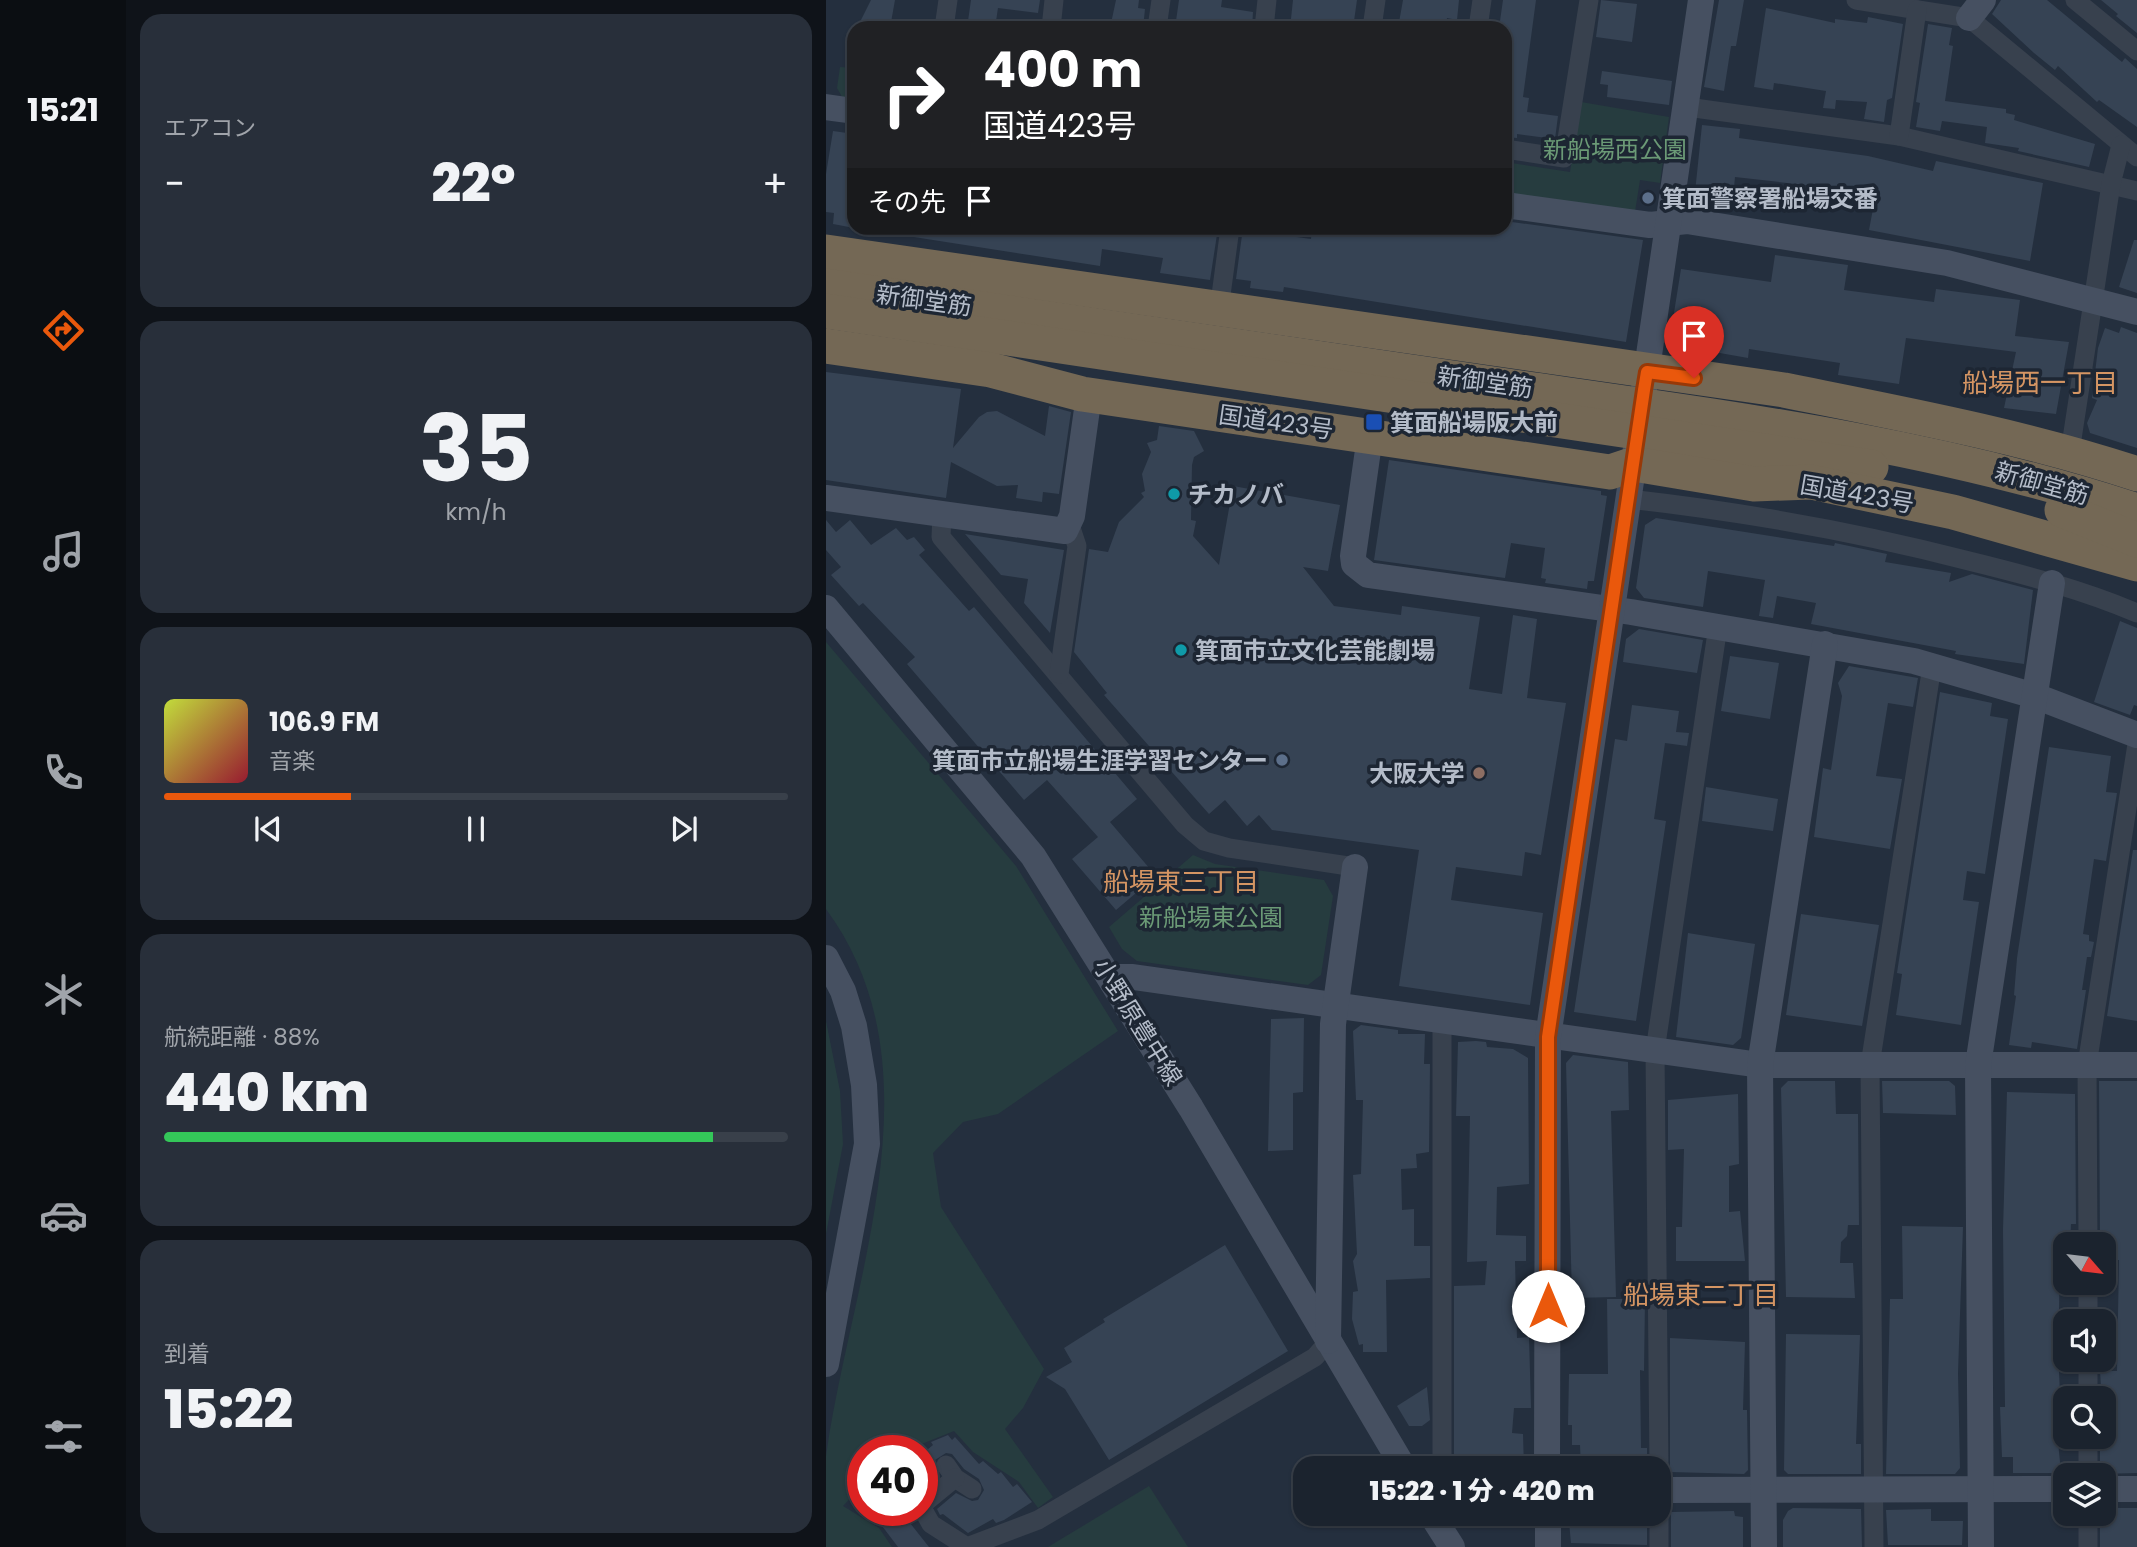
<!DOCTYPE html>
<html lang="ja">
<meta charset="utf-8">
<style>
:root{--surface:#1b232e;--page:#282f3a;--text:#f1f3f6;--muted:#a0a4aa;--line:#39404a;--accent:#ea580c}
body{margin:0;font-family:Poppins,"Noto Sans JP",sans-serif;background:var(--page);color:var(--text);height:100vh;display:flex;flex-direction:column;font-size:26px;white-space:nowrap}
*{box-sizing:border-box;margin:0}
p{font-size:23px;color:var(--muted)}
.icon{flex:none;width:38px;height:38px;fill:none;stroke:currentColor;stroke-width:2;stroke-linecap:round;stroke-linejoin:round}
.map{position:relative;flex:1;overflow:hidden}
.drawer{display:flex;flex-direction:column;gap:14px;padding:14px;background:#0f1319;width:700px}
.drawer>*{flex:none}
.top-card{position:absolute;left:21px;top:21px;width:665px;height:214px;border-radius:21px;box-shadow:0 2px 5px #0004,0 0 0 2px var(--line);background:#202124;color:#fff;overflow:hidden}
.needle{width:46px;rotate:118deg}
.tools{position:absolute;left:1227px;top:1232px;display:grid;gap:14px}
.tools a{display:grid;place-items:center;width:63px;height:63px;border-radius:14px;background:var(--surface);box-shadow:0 2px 5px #0004,0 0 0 2px var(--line);font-size:35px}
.speed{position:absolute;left:21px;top:1435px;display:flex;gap:14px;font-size:35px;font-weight:700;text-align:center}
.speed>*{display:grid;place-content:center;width:91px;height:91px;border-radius:50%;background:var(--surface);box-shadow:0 2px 5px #0004,0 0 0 2px var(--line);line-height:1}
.speed .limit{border:10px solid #d22;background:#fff;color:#111}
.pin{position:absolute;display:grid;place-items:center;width:60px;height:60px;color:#fff;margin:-72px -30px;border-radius:50% 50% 50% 0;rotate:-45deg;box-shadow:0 0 7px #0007}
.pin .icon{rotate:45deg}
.me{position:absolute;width:77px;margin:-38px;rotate:0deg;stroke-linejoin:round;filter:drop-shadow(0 0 5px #0008)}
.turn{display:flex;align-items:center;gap:24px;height:147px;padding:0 21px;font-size:32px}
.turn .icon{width:91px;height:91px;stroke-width:2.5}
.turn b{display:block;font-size:49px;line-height:60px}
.then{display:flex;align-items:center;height:66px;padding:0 21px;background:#0003;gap:14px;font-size:26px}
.big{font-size:52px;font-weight:800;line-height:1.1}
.drawer .tile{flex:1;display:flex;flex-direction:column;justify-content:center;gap:10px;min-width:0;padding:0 24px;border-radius:21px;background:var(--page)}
.drawer .dial{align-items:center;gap:0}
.dial b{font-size:91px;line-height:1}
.song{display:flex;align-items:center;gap:21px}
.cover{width:84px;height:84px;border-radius:10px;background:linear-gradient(135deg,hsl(70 70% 55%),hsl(350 70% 35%))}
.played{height:7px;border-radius:4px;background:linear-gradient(90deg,var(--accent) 30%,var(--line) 30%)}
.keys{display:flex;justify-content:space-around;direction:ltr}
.heat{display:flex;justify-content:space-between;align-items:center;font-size:38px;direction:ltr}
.charge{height:10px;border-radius:5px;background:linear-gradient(90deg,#34c759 88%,var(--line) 0)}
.trip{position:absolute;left:467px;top:1456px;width:378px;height:70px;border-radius:21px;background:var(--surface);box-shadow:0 2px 5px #0004,0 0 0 2px var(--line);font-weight:800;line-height:70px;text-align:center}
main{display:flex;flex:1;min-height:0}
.menu{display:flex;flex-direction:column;width:126px;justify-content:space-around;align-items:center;background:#0b0e12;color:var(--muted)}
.menu .icon{width:49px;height:49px}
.menu .current{color:var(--accent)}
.menu b{font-size:32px;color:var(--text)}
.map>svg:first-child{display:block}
</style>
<main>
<nav class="menu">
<b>15:21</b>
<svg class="icon current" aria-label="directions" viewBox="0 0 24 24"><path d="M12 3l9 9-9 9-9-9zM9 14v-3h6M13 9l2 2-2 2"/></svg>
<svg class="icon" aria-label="music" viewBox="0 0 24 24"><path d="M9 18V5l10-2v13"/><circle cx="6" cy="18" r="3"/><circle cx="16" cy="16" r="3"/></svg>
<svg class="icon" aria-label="phone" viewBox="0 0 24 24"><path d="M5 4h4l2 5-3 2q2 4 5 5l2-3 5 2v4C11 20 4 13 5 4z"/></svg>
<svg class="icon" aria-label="climate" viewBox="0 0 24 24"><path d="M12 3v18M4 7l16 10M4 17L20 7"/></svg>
<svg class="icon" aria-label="car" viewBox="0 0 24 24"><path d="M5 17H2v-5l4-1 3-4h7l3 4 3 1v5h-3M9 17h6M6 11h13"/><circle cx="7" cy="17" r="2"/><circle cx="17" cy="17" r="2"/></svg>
<svg class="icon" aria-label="filters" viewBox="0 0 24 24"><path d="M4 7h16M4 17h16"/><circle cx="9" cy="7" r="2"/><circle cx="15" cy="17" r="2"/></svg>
</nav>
<section class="drawer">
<div class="tile"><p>エアコン</p>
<div class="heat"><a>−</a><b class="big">22°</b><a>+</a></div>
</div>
<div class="tile dial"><b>35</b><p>km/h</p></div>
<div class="tile">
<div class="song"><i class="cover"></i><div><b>106.9 FM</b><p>音楽</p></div></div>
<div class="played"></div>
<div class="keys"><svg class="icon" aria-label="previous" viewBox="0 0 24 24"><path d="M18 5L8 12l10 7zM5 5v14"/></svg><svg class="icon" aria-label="pause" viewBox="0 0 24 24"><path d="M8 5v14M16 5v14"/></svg><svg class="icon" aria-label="next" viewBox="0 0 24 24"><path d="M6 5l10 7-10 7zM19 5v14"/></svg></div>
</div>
<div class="tile"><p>航続距離 · 88%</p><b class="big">440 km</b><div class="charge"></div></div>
<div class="tile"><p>到着</p><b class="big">15:22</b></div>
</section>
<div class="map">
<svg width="1311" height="1547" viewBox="0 0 1311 1547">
<rect width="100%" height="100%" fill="#242f3e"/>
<g fill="#263c3f">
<path d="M14,67L28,68V103L19,102L11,88Z"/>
<path d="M755,102L843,117L834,183L814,180L809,212L679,194V162L744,172Z"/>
<path d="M0,642L190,866L292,1031L172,1114L137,1122L107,1153L115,1207L218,1369L197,1408L179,1429L227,1497L212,1508L193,1482L147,1452L128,1431L78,1451H37V1485L17,1506L53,1528L66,1547H0C0,1518 0,1486 0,1456C24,1282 118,1069 0,909Z"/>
<path d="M367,855L389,864L498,880L507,896L495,975L482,985L311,961L296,949L283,927Z"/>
<path d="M0,1021L14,1091L17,1144L0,1234Z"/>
<path d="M323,1486L362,1547H222Z"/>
</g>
<g fill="#364354">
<path d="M45,0H69L64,28H31Z"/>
<path d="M145,0H214L212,13L172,8L169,28H141Z"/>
<path d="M290,0H313L312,8L319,9L317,28H284Z"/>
<path d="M353,0H396L395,7L427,12L426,28L378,22L377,28H349Z"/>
<path d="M467,0H531L527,28H464Z"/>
<path d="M577,0H633L631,20L621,18L620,28H572Z"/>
<path d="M677,0H710L697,97L703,98L701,112L732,116L729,139L691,134V138L679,137V28H673Z"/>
<path d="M775,0L811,4L806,42L770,37Z"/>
<path d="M893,0H918L910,46H905L898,91L878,87Z"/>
<path d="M1175,0H1221L1296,62L1299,58L1311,69V127L1273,100L1271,102L1232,66L1229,70L1208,53L1166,14Z"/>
<path d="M1275,0H1311V33L1290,16L1292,14Z"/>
<path d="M940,8L1009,23V19L1041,23L1042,17L1077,24L1066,98L1061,100L1058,122L1038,119L1041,102L1010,100L1009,109L997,108L1000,91L948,83L947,90L928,87Z"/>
<path d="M1102,24L1126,28L1123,45L1127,46L1119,101L1180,109V113L1189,115L1188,120L1269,144L1263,167L1192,151L1193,148L1159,143L1161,127L1116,121L1114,131L1090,127L1094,103L1090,102Z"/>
<path d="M776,71L846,81L843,105L781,97L782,85L774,84Z"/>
<path d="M876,125L914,129L913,138L1042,156L1107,171L1110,161L1217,183L1204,261L1043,230L1050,193L909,177L906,209L868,202Z"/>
<path d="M7,131L28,134V228L7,224L8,213L0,212V174Z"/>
<path d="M679,221L817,240L800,342L458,287L457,292L424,288L425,281L410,279L417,228H437L436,232L485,239L486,228H679Z"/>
<path d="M76,228H392L384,280L334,273L337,258L276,249L274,266L75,235Z"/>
<path d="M1308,240H1311V293L1293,287Z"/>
<path d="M949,255L1022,265L1018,290L1108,302L1110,289L1194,300L1189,336L1243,342L1230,414L1178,408L1190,352L1080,338L1073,384L1012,375L1014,363L923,349L922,358L843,344L855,269L945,282Z"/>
<path d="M1295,327L1311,333V448L1264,433L1261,423L1271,400L1266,398L1272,348L1279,328L1293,333Z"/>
<path d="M0,372L135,389L127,448L153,417L161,412L171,411L219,436L223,406L245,412L233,494L217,492L216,502L190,498L192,485L171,486L125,462L120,498L0,480Z"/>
<path d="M333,426L368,431L378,451L368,457L366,465L365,520L370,521L367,536L393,565L407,486L514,505L502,571L477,567L508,606L575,615L576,606L654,617L643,689L676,694L687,615L711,619L701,698L740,703L715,855L699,852L696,876L630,867L625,900L717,913L704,1005L573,986L593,850L446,830L433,815L421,826L399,800L383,814L278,695L281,693L248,652L263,549L282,552L293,522L318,497L315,493L319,491L316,474L325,452L321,443L331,440Z"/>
<path d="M563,460L775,491V495L781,496L768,581H762L761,589L719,583L720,579L715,578L719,548L685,543L679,578L548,560Z"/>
<path d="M830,518L1008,546L1009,543L1061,554L1059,562L1125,573L1123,582L1146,574L1207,590L1198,664L1129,654L1130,651L985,624L990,603L951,596L947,618L933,616L939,580L882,571L877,607L818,598L810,588L819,525Z"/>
<path d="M0,520L10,532L24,520L45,545L70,528L81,540L88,537L99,550L93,555L143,611L148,607L311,799L284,822L330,876L290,910L246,859L272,837L221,780L198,800L81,664L89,657L37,603L33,606L5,575L15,567L0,550Z"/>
<path d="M139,534L238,550L224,633L198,603L202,579L175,575Z"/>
<path d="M1294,621L1311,628V706L1308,705L1304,715L1268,702Z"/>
<path d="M813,629L877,640L871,673L797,662L800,639Z"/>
<path d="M904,656L953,663L944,719L895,711Z"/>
<path d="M1023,666L1092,678L1087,707L1062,703L1050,776L1076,779L1064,849L988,837L997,768L1005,770L1016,696L1012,683Z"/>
<path d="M1114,692L1166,703L1164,716L1182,719L1159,874L1141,871L1137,900L1153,902L1135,1025L1070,1015L1076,974L1071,973Z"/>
<path d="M806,705L853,711L850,732L863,733L861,746L839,743L828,819L840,821L810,1021L748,1012L789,739L801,741Z"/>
<path d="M1223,747L1285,756L1280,792L1291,793L1280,861L1268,859L1257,934L1263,935V941L1268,942L1265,957H1261L1256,990H1260L1251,1049L1206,1042L1205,1048L1183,1045L1190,996L1188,995L1191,958Z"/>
<path d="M880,787L952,799L947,831L876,821Z"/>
<path d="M1307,850H1311V1021L1281,1016Z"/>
<path d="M975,914L1053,925L1036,1026L960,1015Z"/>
<path d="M862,933L929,944L915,1038L907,1045L850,1037Z"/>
<path d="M478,1018L477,1092L467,1093V1150L442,1151L445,1019Z"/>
<path d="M535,1025L572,1030V1034H599L598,1064H604L603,1152L590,1154L591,1168L575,1169L576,1210L588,1209V1246H604V1278L560,1280L561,1352H537V1344L533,1345L526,1319L527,1292L532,1291L527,1261L531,1254L527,1175L535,1174L537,1100H530L527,1031Z"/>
<path d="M650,1041L660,1042L661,1047L687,1049L702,1058L703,1184L671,1187L670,1235L700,1236V1261H689L691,1338L703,1337L705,1408H688L686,1433L697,1434L698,1468H628V1286L659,1285L661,1261L641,1262L644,1116H630L632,1042Z"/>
<path d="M747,1055L802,1062L803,1110L785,1111L790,1297L746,1298L740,1063Z"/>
<path d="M962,1081H1009L1010,1114H1032L1033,1225H1022L1021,1236L1015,1242L1014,1263H1027L1029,1298L960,1297L955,1088Z"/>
<path d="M1056,1081H1123L1129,1086L1130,1115L1057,1113Z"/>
<path d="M1273,1081H1311V1473L1274,1474V1437H1278L1274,1371H1291L1293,1260H1278V1244H1274Z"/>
<path d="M1181,1092L1249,1094L1250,1224H1245L1244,1244H1239V1251L1234,1252L1233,1313H1237L1239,1320V1349H1232L1235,1416L1230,1420L1235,1473H1187V1457H1176L1174,1407H1179L1177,1230Z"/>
<path d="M912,1094L913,1164L903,1166V1212L914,1211L919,1261H850V1227H856L858,1149L842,1150V1100Z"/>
<path d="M1076,1226L1137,1227L1132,1373L1134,1468L1129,1474H1060L1064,1299H1077Z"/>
<path d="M399,1245L462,1351L283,1460L239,1389L220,1377L246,1362L238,1348L279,1322L277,1319Z"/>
<path d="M781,1299H819L818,1371L814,1370L815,1448H821V1468H755L754,1445H746V1425H742L743,1374H782Z"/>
<path d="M960,1334L1034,1335L1030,1444H1035V1474H962L958,1470Z"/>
<path d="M844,1338L919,1342L917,1410H921L922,1470L918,1474L844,1472Z"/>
<path d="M601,1387L604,1420L596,1426H583L571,1406Z"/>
<path d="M122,1435L126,1440L129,1437L153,1464L157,1461L172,1474L175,1472L187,1487L191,1484L206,1502L178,1520L170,1523L167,1519L142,1533L117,1514L114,1515L111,1509L130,1493L146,1501L152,1500L158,1490L153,1479L138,1469L126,1454L120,1453L109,1460L112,1476L96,1489V1454L107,1445L105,1442Z"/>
<path d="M967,1508L1035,1509L1036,1547H957V1520L962,1511Z"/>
<path d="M1278,1508H1311V1547H1274V1514H1278Z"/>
<path d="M1105,1509V1521H1137L1136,1545H1062L1060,1510Z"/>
<path d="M44,1510H84L85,1514L80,1518L103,1547H72Z"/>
<path d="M908,1511L909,1516L917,1517V1547H845V1512Z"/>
<path d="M751,1514H821V1545L745,1543L743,1522Z"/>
</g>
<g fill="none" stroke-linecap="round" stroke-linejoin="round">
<g stroke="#38414e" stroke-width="19">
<path d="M1030,0L1143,18L1311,157"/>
<path d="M1249,0L1311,51"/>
<path d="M118,28L122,0"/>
<path d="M225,28L228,0"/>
<path d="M331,28L335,0"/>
<path d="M438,28L441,0"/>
<path d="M546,28L550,0"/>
<path d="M652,28L656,0"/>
<path d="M861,107L1073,136L1311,191"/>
<path d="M1073,136L1091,10"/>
<path d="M679,149L738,158L763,0"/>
<path d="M393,310L404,228"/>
<path d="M1244,452L1285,184L1295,145"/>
<path d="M803,499C918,512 1032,532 1143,561C1200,575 1257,590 1311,613"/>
<path d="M116,513L115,537L359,825L378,841L403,848L529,867"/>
<path d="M233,674L251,546L244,525"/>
<path d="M616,1020V1468"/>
<path d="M1262,1244L1261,1065L1311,744"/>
<path d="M1262,1283V1321"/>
<path d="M1262,1360V1398"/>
<path d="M1262,1437V1475"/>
<path d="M120,1465L129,1478L146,1489"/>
<path d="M833,1468L829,1051L892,626"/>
<path d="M96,1505L129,1478"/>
<path d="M96,1508L105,1524L141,1547L212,1520L489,1357L502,1342"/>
<path d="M1262,1514V1547"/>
<path d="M833,1547V1514"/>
<path d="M1048,1547L1044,1065L1106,666"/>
</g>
<g stroke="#465061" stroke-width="26">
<path d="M1143,18L1157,0"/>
<path d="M0,107L28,111"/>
<path d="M679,205L824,225L861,221L1121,263L1311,312"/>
<path d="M818,389L875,0"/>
<path d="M544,436L527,556L528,564L542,575L805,612L1088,661L1209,696L1311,735"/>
<path d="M0,498L239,531L246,516L263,395"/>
<path d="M0,608L207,856L365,1108L578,1468"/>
<path d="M0,958L17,991L28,1026L38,1085L41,1144L0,1364"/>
<path d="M285,977H307L934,1065H1311"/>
<path d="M502,1341L507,1024L529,867"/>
<path d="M721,1468L722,1037L810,448"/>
<path d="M1278,1489H1311"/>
<path d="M833,1490L1239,1489"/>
<path d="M605,1514L626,1547"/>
<path d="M722,1514V1547"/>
<path d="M938,1547L934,1065L999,644"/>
<path d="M1155,1547L1152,1065L1226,583"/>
</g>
<g stroke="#746855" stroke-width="35">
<path d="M0,252L958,390C1077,414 1196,436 1311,474"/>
<path d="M0,286C232,320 463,354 695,388C903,418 1111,445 1311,511"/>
<path d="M0,311L1045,467"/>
<path d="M0,346L165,370L256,394L784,472L808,464L928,484L985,482L1127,512L1311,564"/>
<path d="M1236,510L1311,540"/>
</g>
</g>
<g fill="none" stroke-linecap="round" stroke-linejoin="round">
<g stroke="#983908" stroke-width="18">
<path id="route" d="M722,1306V1037L818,390L821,372L868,378"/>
</g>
<use href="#route" stroke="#ea580c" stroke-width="12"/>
</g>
<g fill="#5c6f8a" stroke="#1d2633" stroke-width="2.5">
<circle cx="822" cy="198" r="7"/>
<circle cx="456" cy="760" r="7"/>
</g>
<rect fill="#1a4fb4" stroke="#1d2633" stroke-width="2.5" x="539" y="413" width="18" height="18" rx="3.5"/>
<g fill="#0f9aa8" stroke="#1d2633" stroke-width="2.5">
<circle cx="348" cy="494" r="7"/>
<circle cx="355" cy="650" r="7"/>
</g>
<circle fill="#8d6e63" stroke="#1d2633" stroke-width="2.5" cx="653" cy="773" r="7"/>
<g text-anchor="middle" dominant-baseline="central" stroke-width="7" stroke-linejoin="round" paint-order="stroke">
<g font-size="24" fill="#6b9a76" stroke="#1d2633">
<text x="789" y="149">新船場西公園</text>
<text x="385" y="917">新船場東公園</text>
</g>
<g font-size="24" font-weight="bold" fill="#b4bcc9" stroke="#1d2633" text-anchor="start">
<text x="836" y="198">箕面警察署船場交番</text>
<text x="564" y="422">箕面船場阪大前</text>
<text x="362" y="494">チカノバ</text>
<text x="369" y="650">箕面市立文化芸能劇場</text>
<text x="442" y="760" text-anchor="end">箕面市立船場生涯学習センター</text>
<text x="639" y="773" text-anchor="end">大阪大学</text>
</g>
<g font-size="24" fill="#b4bcc9" stroke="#1d2633">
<text transform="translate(98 300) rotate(8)">新御堂筋</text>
<text transform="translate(659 382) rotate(8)">新御堂筋</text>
<text transform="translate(450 422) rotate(8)">国道423号</text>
<text transform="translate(1216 483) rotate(16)">新御堂筋</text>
<text transform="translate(1031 494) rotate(10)">国道423号</text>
<text transform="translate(312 1022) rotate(58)">小野原豊中線</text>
</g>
<g font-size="26" fill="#d59563" stroke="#1d2633">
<text x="1214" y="383">船場西一丁目</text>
<text x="355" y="882">船場東三丁目</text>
<text x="875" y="1295">船場東二丁目</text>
</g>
</g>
</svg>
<div class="tools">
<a><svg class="needle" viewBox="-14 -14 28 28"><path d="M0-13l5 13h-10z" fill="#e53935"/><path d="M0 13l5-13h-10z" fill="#a0a4aa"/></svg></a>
<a><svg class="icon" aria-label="sound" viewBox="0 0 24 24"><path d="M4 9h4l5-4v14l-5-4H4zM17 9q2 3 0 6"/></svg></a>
<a><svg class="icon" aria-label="search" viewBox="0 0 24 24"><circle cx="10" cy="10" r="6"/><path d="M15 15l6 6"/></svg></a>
<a><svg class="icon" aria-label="layers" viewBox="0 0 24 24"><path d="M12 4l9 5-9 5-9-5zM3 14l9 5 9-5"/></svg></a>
</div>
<div class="speed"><div class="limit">40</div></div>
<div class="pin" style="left:868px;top:378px;background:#d93025"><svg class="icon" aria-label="arrive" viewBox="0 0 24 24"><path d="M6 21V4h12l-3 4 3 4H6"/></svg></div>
<svg class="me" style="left:722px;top:1306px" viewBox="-20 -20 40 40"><circle r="19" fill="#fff"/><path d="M0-13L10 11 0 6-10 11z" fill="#ea580c"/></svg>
<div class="trip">15:22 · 1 分 · 420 m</div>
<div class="top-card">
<div class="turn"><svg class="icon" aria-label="right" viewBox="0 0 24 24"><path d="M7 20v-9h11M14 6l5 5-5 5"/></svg><div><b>400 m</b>国道423号</div></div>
<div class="then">その先<svg class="icon" aria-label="arrive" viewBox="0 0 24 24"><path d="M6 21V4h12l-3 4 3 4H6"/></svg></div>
</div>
</div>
</main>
